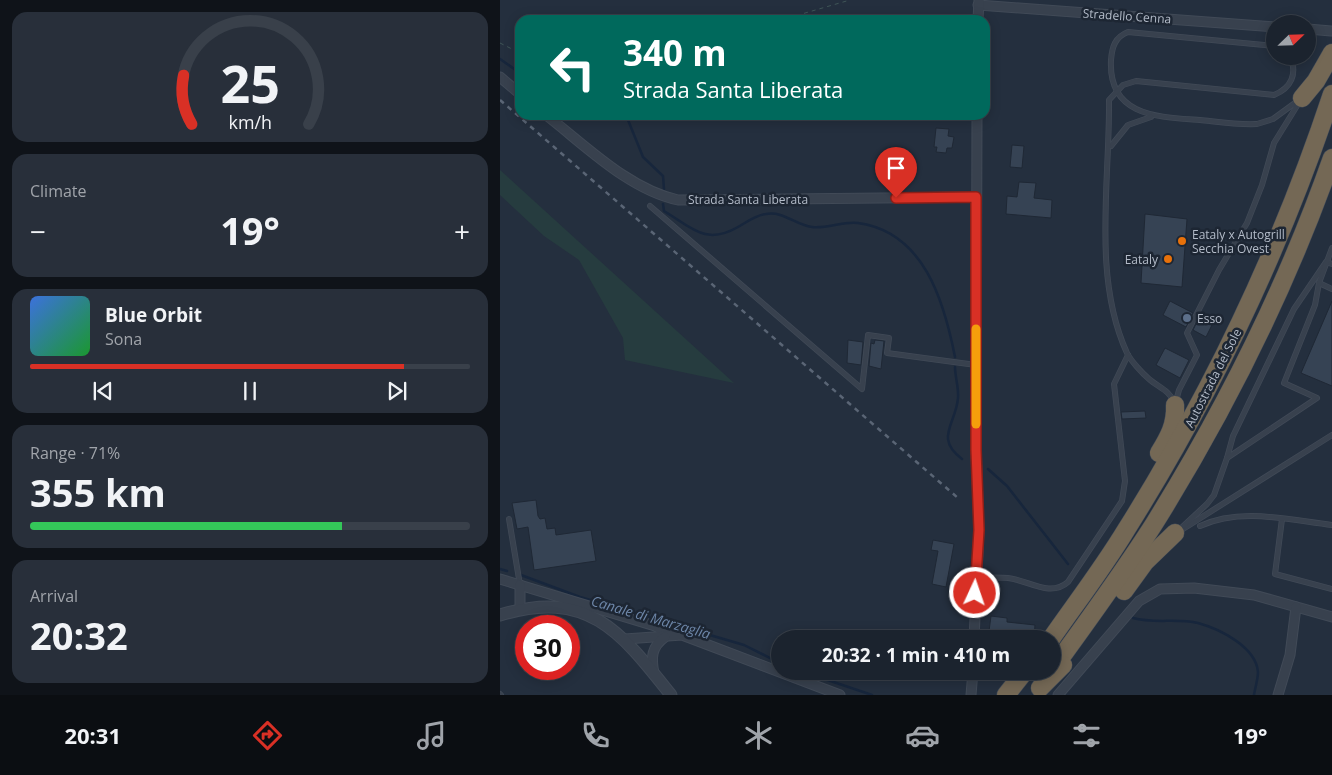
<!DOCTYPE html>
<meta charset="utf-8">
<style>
:root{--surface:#1b232e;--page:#282f3a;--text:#f1f3f6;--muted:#a0a4aa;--line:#39404a;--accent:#d93025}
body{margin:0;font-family:"Open Sans",sans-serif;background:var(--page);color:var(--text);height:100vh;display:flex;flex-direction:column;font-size:19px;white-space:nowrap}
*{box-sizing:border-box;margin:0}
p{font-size:16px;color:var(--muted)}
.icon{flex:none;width:28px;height:28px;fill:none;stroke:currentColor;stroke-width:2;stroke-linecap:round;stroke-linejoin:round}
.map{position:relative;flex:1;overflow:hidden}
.sheet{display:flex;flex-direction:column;gap:12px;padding:12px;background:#0f1319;width:500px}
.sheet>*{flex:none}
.top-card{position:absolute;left:15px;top:15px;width:475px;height:105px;border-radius:15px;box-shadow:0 2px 12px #0003,0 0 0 1px var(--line);background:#00695c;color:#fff;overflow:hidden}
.needle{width:32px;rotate:67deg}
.tools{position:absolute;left:766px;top:15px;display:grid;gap:10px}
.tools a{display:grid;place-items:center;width:50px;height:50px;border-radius:50%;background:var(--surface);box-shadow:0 2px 12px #0003,0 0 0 1px var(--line);font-size:25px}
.speed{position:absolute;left:15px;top:615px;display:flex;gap:10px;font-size:25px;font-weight:700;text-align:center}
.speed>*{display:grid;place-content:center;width:65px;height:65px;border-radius:50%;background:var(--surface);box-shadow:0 2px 12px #0003,0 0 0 1px var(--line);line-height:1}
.speed .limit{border:8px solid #d22;background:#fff;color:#111}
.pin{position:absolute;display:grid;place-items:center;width:42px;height:42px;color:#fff;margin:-51px -21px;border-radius:50% 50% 50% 0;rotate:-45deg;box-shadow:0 0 5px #0007}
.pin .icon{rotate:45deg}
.me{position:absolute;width:55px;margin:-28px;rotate:3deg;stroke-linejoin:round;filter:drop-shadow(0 0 4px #0008)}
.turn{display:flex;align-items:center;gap:18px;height:105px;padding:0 25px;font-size:22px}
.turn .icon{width:65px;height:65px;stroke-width:2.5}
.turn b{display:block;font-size:35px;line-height:42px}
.big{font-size:38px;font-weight:700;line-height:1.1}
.sheet .tile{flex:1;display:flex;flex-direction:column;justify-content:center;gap:8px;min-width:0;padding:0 18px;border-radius:15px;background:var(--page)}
.sheet .dial{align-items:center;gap:0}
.dial svg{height:130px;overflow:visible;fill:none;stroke:var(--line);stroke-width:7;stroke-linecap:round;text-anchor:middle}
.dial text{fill:var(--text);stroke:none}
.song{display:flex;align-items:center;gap:15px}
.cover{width:60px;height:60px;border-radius:8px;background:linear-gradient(135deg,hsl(220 70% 55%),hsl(130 70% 35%))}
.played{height:5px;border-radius:2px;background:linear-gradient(90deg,var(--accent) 85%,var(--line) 85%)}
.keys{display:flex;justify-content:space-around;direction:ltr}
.heat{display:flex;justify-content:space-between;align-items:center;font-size:28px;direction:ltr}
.charge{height:8px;border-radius:4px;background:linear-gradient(90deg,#34c759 71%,var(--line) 0)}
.trip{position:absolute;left:271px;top:630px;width:290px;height:50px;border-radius:25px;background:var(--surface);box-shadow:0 2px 12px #0003,0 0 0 1px var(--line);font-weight:700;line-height:50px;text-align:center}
.menu{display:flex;height:80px;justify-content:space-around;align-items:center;background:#0b0e12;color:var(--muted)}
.menu .icon{width:35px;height:35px}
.menu .selected{color:var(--accent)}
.menu b{font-size:22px;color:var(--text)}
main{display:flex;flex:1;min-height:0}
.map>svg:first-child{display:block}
</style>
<main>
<section class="sheet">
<div class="tile dial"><svg viewBox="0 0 100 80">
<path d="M14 69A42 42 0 1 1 86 69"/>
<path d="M14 69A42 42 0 0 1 9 39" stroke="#d93025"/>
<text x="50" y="56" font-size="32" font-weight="700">25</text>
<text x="50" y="72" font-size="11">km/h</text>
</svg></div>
<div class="tile"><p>Climate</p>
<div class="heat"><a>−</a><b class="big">19°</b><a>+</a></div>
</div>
<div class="tile">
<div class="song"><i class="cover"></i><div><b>Blue Orbit</b><p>Sona</p></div></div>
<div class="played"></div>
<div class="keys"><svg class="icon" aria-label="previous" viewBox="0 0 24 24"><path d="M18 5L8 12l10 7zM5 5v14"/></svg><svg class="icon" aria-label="pause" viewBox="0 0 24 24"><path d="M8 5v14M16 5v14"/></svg><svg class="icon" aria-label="next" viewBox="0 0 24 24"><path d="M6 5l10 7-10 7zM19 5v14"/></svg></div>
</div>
<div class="tile"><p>Range · 71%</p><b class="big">355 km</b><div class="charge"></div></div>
<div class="tile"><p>Arrival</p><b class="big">20:32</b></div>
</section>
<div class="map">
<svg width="832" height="695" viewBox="0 0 832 695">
<rect width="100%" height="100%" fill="#242f3e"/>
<path fill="#263c3f" d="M0,170L234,383L125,360L123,338L79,260L44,236L0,195Z"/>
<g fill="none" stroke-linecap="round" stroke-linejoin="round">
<g stroke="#17263c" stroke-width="2.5">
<path d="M0,59L20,73"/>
<path d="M126,115L143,157L163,176L164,189"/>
<path d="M163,204L164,211C191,227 205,246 238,227C247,222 256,215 266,214C284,211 295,225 312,227C327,229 343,221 358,223C424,232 444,301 455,357"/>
<path d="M455,367C455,377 459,388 458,398C456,424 434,438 462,459"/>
<path d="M488,469L507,486L568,564"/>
<path d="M0,569L7,571"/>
<path d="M21,575L80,597L244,645L280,663"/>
<path d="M633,618C654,624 677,618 698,623C720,629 756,647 758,672C758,679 755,688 754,695"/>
<path d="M301,671L372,695"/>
</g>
</g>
<g fill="#364354" stroke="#1f2835">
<path d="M436,128L449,129L448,136L454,137L452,148H447L446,153L436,152L437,147H434Z"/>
<path d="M512,145L524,146L522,168L510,167Z"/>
<path d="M519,182L536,183L534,198L552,200L551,218L506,214L507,196L517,197Z"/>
<path d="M645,214L687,219L682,287L641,283Z"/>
<path d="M670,301L693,313L686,327L663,315Z"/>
<path d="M832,301V386L801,373Z"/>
<path d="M700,316L713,323L706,337L693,330Z"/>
<path d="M348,340L363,342L361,365L347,363Z"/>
<path d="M375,340L384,341L381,369L369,366L371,343L374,344Z"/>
<path d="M665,348L689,360L680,378L656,365Z"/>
<path d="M645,411L646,418L622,419L621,412Z"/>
<path d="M36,500L38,516L40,519L45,518L47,529L55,528L56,535L91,530L96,561L34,570L28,527L17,529L12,503Z"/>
<path d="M433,540L454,544L446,587L432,584L438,551L431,550Z"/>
<path d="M491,616L507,618V622L535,625L534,639H488Z"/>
</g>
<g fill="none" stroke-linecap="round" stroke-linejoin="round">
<g stroke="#414a57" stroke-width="6">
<g id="service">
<path d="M775,46L628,32C615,37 612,47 611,60C608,117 659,117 700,120C719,122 738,125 757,124L773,119L799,100"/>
<path d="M611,146L628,125L651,117"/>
<path d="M150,206L362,389L368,335L389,338L387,353L476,365"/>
<path d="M819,283L832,289"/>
<path d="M676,401L679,390L697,355L687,333L719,270L747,223L762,185L774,143L800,101"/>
<path d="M674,402C669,390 658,387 649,379C642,373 631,361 627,353C592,277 610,181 609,100L623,85L636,81L774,95C791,88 798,74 790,56"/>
<path d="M727,458L733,436L794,309L826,262L832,264"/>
<path d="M9,519L20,585"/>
<path d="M782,519L775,574L832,589"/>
<path d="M700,526C741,507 789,520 832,525"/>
<path d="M683,529L832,435"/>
<path d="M678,531L707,504L714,495L727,458L817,398L784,383L815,305L819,283L832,248"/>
<path d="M477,577C487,578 498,577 508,578C528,580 550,598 568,582L622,501L625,481L614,384L628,355"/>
<path d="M0,694L1,695"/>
</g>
</g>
<g stroke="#414a57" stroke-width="11">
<g id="minor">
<path d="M478,5L775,27"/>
<path d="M478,20L479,0"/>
<path d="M808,29L831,31"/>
<path d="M0,77L20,94"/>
<path d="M46,115C85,145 128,189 178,200L476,197"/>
<path d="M0,579L155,626L170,634"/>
<path d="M20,585V608"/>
<path d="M125,639L182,635L340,695"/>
<path d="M474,639L479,530L476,450L477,115"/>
<path d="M154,673C151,658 151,647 165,637"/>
<path d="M471,695L473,671"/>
<path d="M558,695L639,601L660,589L694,588L754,595L832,617"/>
<path d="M778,695L790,655L796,607"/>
</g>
</g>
<g stroke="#414a57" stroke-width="13">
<path id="tertiary" d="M0,615C88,588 121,632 171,695"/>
</g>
<g stroke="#434c59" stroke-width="19">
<g id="motorway">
<path d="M802,98L816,81L832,53"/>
<path d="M659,453C669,437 676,424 675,405"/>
<path d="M624,591L645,562L675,533"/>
<path d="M551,639C576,603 603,568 626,530C712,393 781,248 832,94"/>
<path d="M552,670C587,622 622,574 654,524C725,410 787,286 832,158"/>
<path d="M540,688L563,665"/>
<path d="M506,695L525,671"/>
</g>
</g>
<g stroke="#3f5557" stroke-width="1" stroke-dasharray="4 4" stroke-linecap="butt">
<path d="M281,20L350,0"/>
<path d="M0,43L20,53"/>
</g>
<use href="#service" stroke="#38414e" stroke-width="4.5"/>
<use href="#minor" stroke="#38414e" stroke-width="9"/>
<use href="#tertiary" stroke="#38414e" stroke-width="11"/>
<use href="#motorway" stroke="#746855" stroke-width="18"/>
<path stroke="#5a6575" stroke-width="2.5" stroke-dasharray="5 5" stroke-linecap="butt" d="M0,100L458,498"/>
</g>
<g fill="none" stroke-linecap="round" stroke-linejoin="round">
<g stroke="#8d1f18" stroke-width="12">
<path id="route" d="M396,198L476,197V450L479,530L475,593"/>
</g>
<use href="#route" stroke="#d93025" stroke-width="9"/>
<path stroke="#f59e0b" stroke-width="9" d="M476,424V329"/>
</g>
<g fill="#e8710a" stroke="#1d2633" stroke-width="2">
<circle cx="682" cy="241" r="5"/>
<circle cx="668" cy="259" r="5"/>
</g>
<circle fill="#5c6f8a" stroke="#1d2633" stroke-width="2" cx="687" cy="318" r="5"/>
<g text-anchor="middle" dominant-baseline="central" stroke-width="5" stroke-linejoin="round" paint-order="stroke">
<g font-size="12" fill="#b4bcc9" stroke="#1d2633">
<text transform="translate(627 16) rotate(4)">Stradello Cenna</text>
<text x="248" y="199">Strada Santa Liberata</text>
<text transform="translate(713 378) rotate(-63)">Autostrada del Sole</text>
</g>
<g font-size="12" fill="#b4bcc9" stroke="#1d2633" text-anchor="start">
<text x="692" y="234">Eataly x Autogrill<tspan x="692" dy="14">Secchia Ovest</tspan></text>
<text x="658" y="259" text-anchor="end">Eataly</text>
<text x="697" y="318">Esso</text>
</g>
<g font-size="14" font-style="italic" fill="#6d86a8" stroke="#1d2633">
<text transform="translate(151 617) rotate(16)">Canale di Marzaglia</text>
</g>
</g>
</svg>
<div class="tools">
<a><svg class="needle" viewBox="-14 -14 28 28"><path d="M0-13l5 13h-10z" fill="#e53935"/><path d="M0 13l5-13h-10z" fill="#a0a4aa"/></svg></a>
</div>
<div class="speed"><div class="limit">30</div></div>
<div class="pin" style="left:396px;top:198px;background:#d93025"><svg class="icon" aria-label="arrive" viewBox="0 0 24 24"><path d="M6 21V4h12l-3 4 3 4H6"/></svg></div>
<svg class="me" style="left:475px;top:593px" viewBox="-20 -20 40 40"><circle r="17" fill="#d93025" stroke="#fff" stroke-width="3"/><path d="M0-11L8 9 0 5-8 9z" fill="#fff"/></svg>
<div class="trip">20:32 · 1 min · 410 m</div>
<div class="top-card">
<div class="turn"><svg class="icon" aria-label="left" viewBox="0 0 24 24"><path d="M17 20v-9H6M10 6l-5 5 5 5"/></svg><div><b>340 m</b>Strada Santa Liberata</div></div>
</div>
</div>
</main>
<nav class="menu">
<b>20:31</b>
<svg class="icon selected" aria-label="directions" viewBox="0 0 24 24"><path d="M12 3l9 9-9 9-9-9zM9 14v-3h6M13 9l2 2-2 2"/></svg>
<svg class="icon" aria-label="music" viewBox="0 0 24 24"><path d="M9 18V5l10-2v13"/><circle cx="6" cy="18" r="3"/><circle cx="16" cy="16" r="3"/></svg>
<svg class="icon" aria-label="phone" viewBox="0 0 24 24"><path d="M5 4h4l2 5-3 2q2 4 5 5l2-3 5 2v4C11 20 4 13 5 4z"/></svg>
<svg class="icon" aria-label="climate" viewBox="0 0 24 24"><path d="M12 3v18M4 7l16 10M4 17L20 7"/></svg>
<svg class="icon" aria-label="car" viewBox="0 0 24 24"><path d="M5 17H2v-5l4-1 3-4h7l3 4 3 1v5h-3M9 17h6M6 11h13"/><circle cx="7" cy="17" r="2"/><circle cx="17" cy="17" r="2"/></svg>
<svg class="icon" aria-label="filters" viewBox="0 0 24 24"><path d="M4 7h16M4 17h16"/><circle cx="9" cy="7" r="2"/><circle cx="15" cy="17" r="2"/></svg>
<b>19°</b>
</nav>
